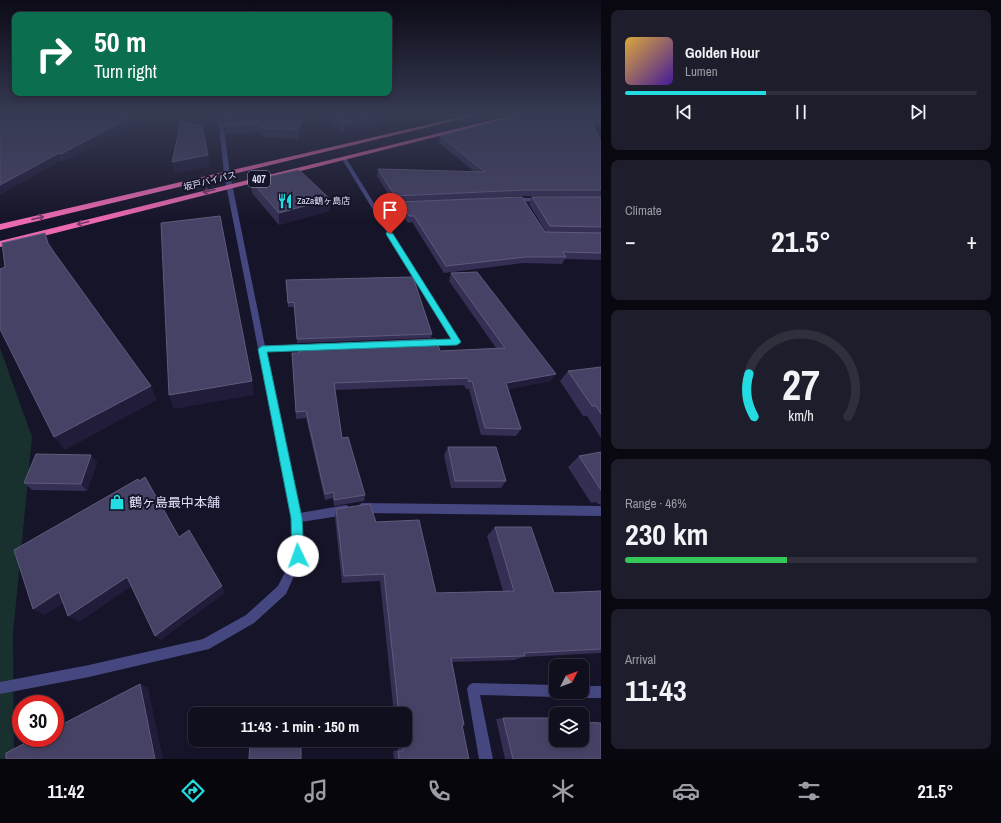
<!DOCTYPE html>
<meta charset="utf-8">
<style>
:root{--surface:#100f1e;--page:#1e1d2b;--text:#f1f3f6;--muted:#9c9ca4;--line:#302f3c;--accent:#23dce2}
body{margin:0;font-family:"Archivo Narrow","Noto Sans JP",sans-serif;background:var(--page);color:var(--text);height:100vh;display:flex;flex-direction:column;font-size:15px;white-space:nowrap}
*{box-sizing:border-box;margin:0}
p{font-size:13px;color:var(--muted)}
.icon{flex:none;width:22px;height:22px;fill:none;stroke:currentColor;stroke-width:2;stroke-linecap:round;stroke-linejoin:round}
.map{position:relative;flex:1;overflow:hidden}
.panel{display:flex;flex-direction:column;gap:10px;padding:10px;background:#090810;width:400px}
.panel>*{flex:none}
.top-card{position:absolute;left:12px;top:12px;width:380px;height:84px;border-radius:8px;box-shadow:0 2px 6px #0003,0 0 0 1px var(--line);background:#0b6e4f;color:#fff;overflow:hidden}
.needle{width:26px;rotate:48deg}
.tools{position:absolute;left:549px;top:659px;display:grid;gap:8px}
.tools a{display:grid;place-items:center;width:40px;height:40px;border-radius:8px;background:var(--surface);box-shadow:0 2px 6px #0003,0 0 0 1px var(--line);font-size:20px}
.speed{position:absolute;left:12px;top:695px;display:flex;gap:8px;font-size:20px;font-weight:700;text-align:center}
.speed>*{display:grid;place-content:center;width:52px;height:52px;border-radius:50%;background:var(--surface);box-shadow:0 2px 6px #0003,0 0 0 1px var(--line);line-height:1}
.speed .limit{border:6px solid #d22;background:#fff;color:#111}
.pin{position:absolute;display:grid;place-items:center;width:34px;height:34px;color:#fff;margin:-41px -17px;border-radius:50% 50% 50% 0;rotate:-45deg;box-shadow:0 0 4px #0007}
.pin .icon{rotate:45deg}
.me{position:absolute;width:44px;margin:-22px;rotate:357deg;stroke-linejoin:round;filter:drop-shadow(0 0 3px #0008)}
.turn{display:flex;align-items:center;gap:14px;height:84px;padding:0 16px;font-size:18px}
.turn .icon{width:52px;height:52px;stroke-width:2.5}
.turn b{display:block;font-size:28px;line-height:34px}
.big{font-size:30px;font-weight:800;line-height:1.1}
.panel .widget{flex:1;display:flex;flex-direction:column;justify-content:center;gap:6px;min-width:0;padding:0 14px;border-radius:8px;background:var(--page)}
.panel .dial{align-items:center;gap:0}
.dial svg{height:104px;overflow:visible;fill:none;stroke:var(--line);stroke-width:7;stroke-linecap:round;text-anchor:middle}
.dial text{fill:var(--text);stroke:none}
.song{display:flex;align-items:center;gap:12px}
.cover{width:48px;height:48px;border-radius:6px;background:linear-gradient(135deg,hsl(40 70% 55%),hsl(260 70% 35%))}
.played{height:4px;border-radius:2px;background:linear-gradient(90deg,var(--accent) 40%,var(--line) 40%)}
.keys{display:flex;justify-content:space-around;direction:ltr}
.heat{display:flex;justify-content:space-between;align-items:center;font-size:22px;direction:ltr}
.charge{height:6px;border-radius:3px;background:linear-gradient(90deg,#34c759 46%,var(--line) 0)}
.trip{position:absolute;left:188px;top:707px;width:224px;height:40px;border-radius:8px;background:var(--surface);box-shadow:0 2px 6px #0003,0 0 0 1px var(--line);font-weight:800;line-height:40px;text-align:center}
.menu{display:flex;height:64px;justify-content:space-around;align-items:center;background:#06060c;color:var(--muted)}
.menu .icon{width:28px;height:28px}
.menu .on{color:var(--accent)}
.menu b{font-size:18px;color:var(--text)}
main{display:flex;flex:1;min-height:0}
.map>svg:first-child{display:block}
</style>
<main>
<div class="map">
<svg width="601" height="759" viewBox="0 0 601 759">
<rect width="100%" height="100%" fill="#161428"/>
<path fill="#18312e" d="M0,348L32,437L13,634L14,759H0Z"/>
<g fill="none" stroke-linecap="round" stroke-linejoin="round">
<g fill="#454781" fill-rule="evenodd">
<path d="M218,115H222L230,174L265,346L309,344L313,347L309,350L266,352L300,513L346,505L349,507L351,510L349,513L346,515L301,522L303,556L286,594L254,623L209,649L89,677L0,694V682L89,665L203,639L246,615L278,586L293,556L291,518L224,174Z"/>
<path d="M342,158H346L375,205L408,203L411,205L408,207L377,208L460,340L461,342L460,344L423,345L422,343L426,340L452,339L342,159Z"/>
<path d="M540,198L542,199V201L513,202L510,200L513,198Z"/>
<path d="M362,503L601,506V516L362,513L359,511L357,508L359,505Z"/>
<path d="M473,683L556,685V692H562L560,695L556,697L480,695L493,759H479L467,689L469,685Z"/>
<path d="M582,686H601V698H582L578,696L576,692H582Z"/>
</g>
<g fill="#eb69b1" fill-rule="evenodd">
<path d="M469,115H478L0,230V224Z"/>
<path d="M513,115H522L0,247V241Z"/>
</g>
</g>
<g fill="#342f53" fill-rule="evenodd">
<path d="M0,115L133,125L64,161L62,160Z"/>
<path d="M223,115H306L298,139L262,137L260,132L226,134Z"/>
<path d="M319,115H385L384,123L344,132Z"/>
<path d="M601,115V127L595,129L601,140V260L565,259L562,264L523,263L444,273L412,222L408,223L398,209L399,202L394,203L377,176L378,169L475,172L439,143L440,136ZM522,196L575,197H532L529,204L546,232L470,199Z"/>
<path d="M251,181L330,199L329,211L279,225L252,193Z"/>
<path d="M451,273L551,381L508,389L521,429L516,436L481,435L469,389H466L464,385L335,390L342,438L365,495L364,501L334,506L333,498L325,500L306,418L296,419L292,353H298V345L440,351L496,348L449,281Z"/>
<path d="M286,280L432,334L431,338L297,343L294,307H288Z"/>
<path d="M601,367V438L587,416H583L560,381L568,371Z"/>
<path d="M448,447L506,481L501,488H451L444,455Z"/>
<path d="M601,452V505L598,504L596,502L591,503L568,467L579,456Z"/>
<path d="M91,455L97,463L87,491L32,490L24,483Z"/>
<path d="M336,509L376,522L436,593L503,591L487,536L495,527L554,593L601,591V653L523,657L514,660L452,662L462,725L469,759H394L393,751L398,750L397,740H405V714H394L380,581L342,583L335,518Z"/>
<path d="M503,718L550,721L601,759H505L496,719Z"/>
</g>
<g fill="#201c3a">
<path d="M303,115H306L298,139V130Z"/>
<path d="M383,115H385L384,123L344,132V124Z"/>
<path d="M131,117L133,125L64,161L61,154Z"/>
<path d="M601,122V127L590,130L592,124Z"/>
<path d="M59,153L62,160L0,195V185Z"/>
<path d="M208,155L210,166L175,174L172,162Z"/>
<path d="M330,199L329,211L279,225V213Z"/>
<path d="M45,233L53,248L55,259L48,244Z"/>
<path d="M556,374L551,381L501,390L506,383Z"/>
<path d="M252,381L254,395L174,409L169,395Z"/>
<path d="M151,386L157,400L65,450L54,437Z"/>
<path d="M91,455L97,463L87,491L81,484Z"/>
<path d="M127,577L135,584L79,622L68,616Z"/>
<path d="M222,586L225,593L161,640L155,636Z"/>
<path d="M59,592L70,599L45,615L33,609Z"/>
<path d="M140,684L148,687L163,759H155Z"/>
</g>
<g fill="#464265" stroke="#5e5b7c">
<path d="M0,115H119L131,117L61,154L59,153L0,185Z"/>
<path d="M224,115H303L298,130L262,128L260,124L225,126Z"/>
<path d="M331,115H383L344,124Z"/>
<path d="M527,115H601V122L592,124L601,140V190H525L395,196L378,169L485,172L440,136Z"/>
<path d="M181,121L202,126L208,155L172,162Z"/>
<path d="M299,170L330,199L279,213L251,181Z"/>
<path d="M522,197L545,232L601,233V253L563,252L566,257H526L446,266L414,216H409L399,202Z"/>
<path d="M532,197H601V227L550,226Z"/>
<path d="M220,216L252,381L169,395L161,223Z"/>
<path d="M45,233L48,244L151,386L54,437L0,329V269L5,267L2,243Z"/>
<path d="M477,272L556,374L506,383L521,429L485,428L472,381L469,382L468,378L334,383L342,438L348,437L365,495L334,500V492L325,494L306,411L296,412L292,353H299L298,345L436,339L440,351L505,348L451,273Z"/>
<path d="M413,277L432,334L297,339L294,302L288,303L286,280Z"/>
<path d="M601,367V414L596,406H592L568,371Z"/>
<path d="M448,447H496L506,481H455Z"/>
<path d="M601,452V490L579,456Z"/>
<path d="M36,454L91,455L81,484L24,483Z"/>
<path d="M145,477L179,537L189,530L222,586L155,636L127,577L68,616L59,592L33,609L14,550L138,479L139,481Z"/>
<path d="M370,504L376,522L419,520L436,593L514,591L495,527H531L554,593L601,591V649L524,653L525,656L451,658L464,725H462L469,759H399L398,751H403L402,740H405V714H399L384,574L344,576L336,509Z"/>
<path d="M140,684L155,759H6V753L35,738H55V728Z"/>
<path d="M503,718H549L550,721H556V740H582V722L601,723V759H513Z"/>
<path d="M250,744L301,746V759H249Z"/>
</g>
<defs><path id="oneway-shaft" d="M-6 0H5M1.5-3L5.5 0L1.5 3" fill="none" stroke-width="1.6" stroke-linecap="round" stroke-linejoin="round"/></defs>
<g stroke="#763a66">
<use href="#oneway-shaft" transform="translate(209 191) rotate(166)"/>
<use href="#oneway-shaft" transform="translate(38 218) rotate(-13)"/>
<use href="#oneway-shaft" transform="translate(83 223) rotate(166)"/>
</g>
<linearGradient id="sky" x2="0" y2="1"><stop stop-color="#0c0b16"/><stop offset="0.52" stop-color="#363a53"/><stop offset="1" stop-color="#363a53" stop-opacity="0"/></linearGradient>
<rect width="601" height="221" fill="url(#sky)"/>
<path fill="#23dce2" stroke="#178f93" d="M387,232L393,234L461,342L457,345L267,352L302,518L304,556L302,560L298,562L294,560L292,556L291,518L258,349L262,346L451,339L386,234Z"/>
<defs>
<g id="restaurant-bare" transform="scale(1.2)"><path d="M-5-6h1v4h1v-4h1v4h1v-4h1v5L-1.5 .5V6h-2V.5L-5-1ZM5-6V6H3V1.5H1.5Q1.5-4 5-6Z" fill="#23dce2" stroke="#161428" stroke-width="2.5" paint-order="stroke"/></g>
<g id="shop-bare" transform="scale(1.2)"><path d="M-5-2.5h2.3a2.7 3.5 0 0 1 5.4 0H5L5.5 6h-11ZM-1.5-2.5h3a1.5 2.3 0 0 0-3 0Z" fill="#23dce2" stroke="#161428" stroke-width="2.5" paint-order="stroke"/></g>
</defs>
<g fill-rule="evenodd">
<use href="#restaurant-bare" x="285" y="201"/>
<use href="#shop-bare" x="117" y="502"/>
</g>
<g text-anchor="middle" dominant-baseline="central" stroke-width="4" stroke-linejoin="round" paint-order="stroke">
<g font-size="9" fill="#e0dffb" stroke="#161428">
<text transform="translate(210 181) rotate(-14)">坂戸バイパス</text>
</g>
<g font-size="9" fill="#e0dffb" stroke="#161428" text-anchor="start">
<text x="297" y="201">ZaZa鶴ヶ島店</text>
</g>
<rect fill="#161428" stroke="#a3a2bc" stroke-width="1" x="248" y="171" width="22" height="16" rx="3"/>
<g font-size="10" font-weight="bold" fill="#e0dffb">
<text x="259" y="179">407</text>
</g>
<g font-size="13" fill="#e0dffb" stroke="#161428" text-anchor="start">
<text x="129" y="502">鶴ヶ島最中本舗</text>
</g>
</g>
</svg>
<div class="tools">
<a><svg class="needle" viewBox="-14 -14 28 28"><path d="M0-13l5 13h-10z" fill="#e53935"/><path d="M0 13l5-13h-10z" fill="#9c9ca4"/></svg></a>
<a><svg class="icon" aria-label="layers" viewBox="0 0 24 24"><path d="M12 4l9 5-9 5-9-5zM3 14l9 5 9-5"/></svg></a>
</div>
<div class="speed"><div class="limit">30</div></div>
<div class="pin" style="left:390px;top:234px;background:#d93025"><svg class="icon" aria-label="arrive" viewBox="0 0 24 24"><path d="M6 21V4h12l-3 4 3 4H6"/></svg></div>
<svg class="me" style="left:298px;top:556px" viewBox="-20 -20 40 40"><circle r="19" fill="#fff"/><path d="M0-13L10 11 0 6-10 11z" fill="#23dce2"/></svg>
<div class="trip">11:43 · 1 min · 150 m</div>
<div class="top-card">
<div class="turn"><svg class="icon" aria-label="right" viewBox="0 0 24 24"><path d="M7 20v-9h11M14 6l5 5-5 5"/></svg><div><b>50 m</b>Turn right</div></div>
</div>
</div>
<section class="panel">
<div class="widget">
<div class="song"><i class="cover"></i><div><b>Golden Hour</b><p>Lumen</p></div></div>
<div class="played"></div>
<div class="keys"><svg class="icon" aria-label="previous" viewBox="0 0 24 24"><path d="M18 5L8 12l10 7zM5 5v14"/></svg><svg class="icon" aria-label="pause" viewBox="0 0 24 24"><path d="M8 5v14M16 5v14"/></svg><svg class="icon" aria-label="next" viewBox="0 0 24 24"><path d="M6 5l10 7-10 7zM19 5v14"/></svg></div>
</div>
<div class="widget"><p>Climate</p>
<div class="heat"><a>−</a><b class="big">21.5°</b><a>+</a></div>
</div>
<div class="widget dial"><svg viewBox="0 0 100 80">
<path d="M14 69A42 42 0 1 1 86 69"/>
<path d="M14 69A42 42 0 0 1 10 36" stroke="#23dce2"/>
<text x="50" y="56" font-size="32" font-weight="700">27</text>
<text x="50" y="72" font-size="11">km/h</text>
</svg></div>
<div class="widget"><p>Range · 46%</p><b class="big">230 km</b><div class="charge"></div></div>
<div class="widget"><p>Arrival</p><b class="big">11:43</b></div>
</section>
</main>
<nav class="menu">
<b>11:42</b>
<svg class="icon on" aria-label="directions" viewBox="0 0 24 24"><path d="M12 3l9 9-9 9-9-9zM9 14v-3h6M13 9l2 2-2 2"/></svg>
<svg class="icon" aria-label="music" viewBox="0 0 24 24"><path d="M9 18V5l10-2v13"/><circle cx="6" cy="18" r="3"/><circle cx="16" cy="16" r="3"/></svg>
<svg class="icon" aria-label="phone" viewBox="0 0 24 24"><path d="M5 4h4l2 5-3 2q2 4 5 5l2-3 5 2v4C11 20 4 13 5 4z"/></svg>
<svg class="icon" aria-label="climate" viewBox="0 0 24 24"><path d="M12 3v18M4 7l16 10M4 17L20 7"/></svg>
<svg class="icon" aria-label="car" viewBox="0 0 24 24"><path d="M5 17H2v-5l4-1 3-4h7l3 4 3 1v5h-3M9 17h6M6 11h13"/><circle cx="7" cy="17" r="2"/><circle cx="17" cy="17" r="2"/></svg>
<svg class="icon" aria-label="filters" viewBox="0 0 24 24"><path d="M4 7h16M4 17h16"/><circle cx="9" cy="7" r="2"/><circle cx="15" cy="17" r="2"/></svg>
<b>21.5°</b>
</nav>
